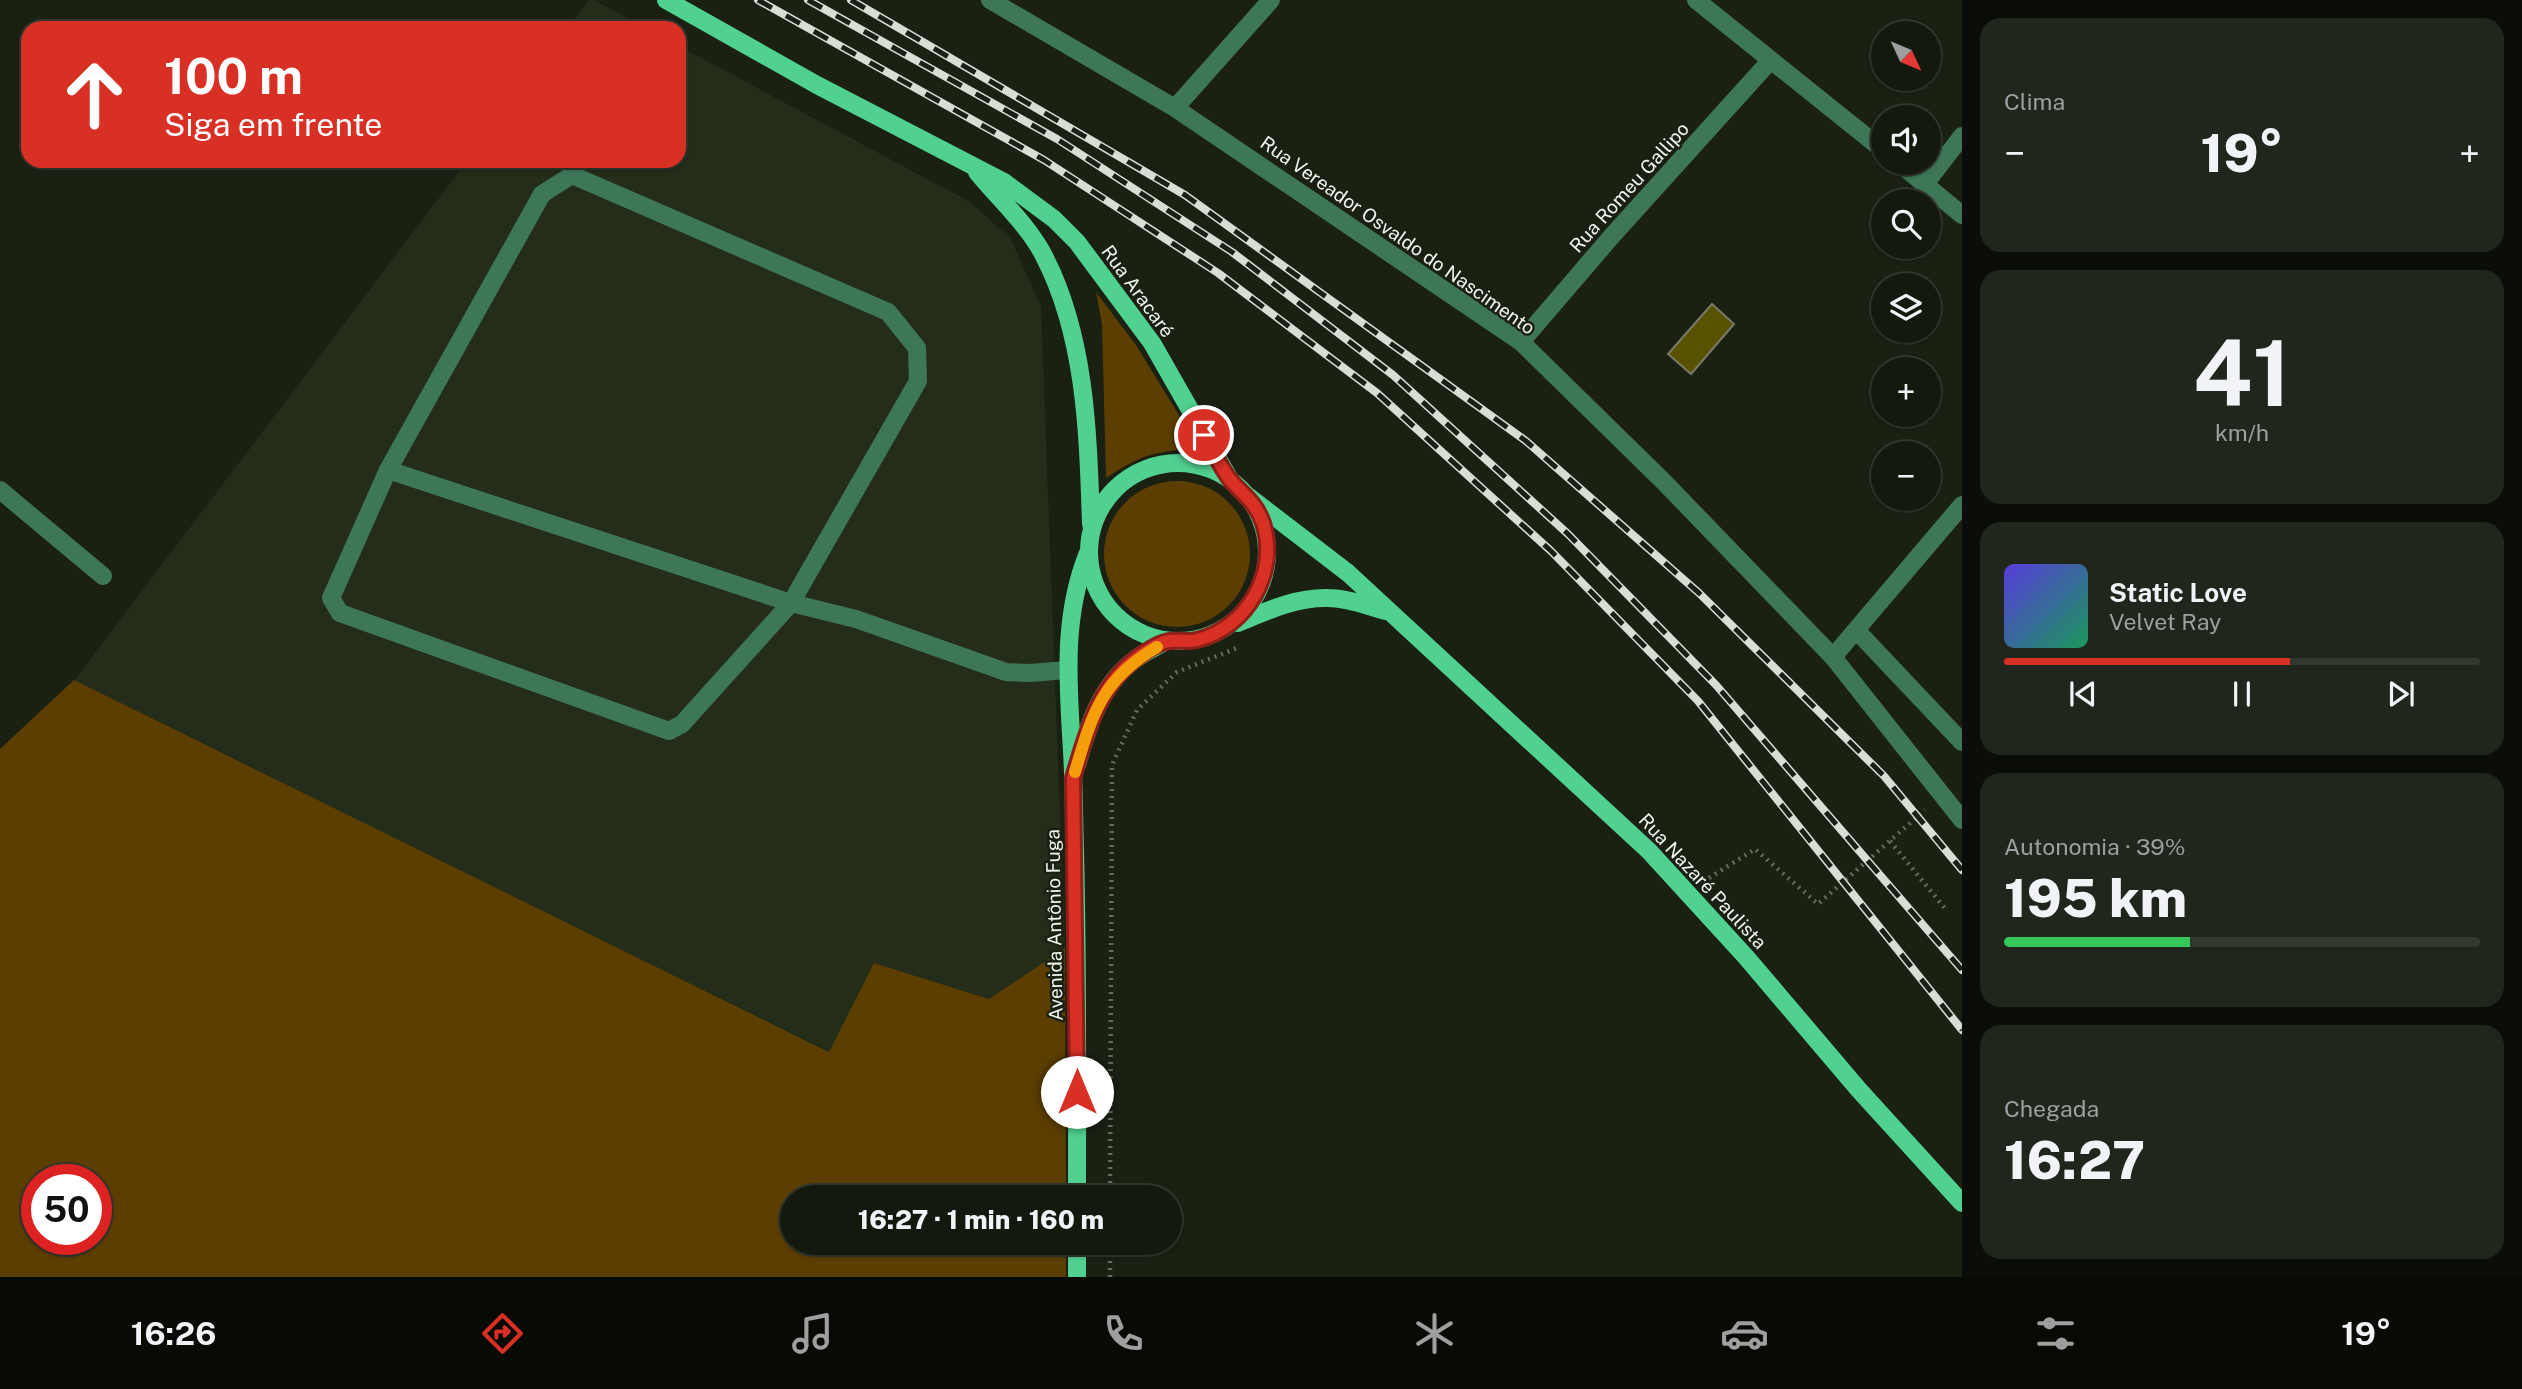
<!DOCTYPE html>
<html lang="pt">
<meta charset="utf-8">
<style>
:root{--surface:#14190e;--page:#21261c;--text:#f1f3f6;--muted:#9da09e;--line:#33382e;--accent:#d93025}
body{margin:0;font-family:"Public Sans",sans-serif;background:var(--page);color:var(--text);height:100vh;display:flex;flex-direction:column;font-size:26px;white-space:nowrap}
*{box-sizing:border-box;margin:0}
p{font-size:23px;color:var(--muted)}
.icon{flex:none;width:38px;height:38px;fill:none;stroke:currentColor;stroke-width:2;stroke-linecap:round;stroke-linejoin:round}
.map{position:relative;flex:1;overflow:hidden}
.details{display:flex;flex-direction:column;gap:18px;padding:18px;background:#0b0e08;width:560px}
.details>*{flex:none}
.banner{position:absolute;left:21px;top:21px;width:665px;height:147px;border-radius:21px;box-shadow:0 2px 5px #0004,0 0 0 2px var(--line);background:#d93025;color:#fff;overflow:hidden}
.needle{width:46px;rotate:134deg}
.tools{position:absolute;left:1871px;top:21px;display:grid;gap:14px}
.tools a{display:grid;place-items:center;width:70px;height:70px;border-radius:50%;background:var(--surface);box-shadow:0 2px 5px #0004,0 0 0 2px var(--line);font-size:35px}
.speed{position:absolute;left:21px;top:1164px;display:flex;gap:14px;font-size:35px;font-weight:700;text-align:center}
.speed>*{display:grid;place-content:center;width:91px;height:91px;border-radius:50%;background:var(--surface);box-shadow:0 2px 5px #0004,0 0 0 2px var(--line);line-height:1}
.speed .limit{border:10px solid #d22;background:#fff;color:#111}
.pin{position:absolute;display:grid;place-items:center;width:60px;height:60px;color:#fff;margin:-30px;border:4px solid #fff;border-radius:50%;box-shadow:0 2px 7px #0007}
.me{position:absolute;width:77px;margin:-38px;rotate:0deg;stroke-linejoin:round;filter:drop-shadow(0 0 5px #0008)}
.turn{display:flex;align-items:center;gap:24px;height:147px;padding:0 28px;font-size:32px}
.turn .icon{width:91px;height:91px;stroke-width:2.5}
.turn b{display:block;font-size:49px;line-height:60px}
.big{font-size:52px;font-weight:800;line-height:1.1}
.details .tile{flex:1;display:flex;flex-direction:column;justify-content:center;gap:10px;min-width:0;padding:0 24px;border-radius:21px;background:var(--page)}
.details .dial{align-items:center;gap:0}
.dial b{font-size:91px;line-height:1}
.song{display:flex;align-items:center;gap:21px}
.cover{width:84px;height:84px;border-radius:10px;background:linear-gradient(135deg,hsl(250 70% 55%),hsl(150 70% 35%))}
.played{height:7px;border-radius:4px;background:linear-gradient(90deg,var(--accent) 60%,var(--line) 60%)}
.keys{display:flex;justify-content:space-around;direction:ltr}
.heat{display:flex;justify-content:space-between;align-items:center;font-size:38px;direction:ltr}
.charge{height:10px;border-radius:5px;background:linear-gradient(90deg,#34c759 39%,var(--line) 0)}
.trip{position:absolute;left:780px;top:1185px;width:402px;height:70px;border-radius:35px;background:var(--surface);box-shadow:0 2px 5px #0004,0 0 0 2px var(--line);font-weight:800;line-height:70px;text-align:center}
.menu{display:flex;height:112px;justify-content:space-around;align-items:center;background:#080a06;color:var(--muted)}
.menu .icon{width:49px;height:49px}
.menu .active{color:var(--accent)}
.menu b{font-size:32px;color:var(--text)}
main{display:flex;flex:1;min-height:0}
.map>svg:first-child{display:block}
</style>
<main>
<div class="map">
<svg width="1962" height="1277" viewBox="0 0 1962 1277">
<rect width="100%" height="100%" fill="#1a2113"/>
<g fill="#232d1a">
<path d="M589,0H594L646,28H568Z"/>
<path d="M679,46L970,202L1011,239L1041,307L1065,948L989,999L874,963L830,1052L74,681L467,161H679Z"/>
</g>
<g fill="#5c3e00" fill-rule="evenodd">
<path d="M1096,292L1136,345L1188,430L1193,449C1152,452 1141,455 1106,478L1102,324Z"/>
<circle cx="1177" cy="554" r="73"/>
<path d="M74,680L829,1052L874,963L989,999L1065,948L1066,1197H793V1242L1066,1243V1277H0V749ZM37,1180H96V1239H37Z"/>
</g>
<path fill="#585100" stroke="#7a7967" stroke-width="2" d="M1712,304L1734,324L1691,374L1668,354Z"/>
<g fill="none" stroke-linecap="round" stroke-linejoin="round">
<g stroke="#656b5f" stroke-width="4.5" stroke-dasharray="2 5" stroke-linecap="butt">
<path d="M1890,841L1947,911"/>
<path d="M1709,878L1755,849L1818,904L1925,810"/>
<path d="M1110,1197L1112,765L1137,710L1177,672L1237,648"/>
<path d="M1110,1277V1242"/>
</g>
<g stroke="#3e7757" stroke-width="18">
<path d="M990,0L1175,108L1521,342L1664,482L1833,657L1962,820"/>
<path d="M1696,0L1883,150"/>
<path d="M1175,108L1271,0"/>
<path d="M1899,163L1962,215"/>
<path d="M572,175L888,312L917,348L918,381L791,603L682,724L669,731L340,613L331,598L388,470L542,194Z"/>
<path d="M1925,184L1962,136"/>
<path d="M1521,342L1611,237L1770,61"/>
<path d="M388,470L791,603L856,619L1006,672L1030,673L1067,670"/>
<path d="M0,490L103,576"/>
<path d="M1856,630L1962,742"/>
<path d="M1833,657L1962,505"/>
</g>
<g stroke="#51d190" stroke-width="18">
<path d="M666,0L817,85L1004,182L1054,219L1077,242L1152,343L1229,478"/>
<path d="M977,172C999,199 1028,225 1044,256C1086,337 1088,434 1091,524"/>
<circle cx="1178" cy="552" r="89"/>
<path d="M1249,497L1348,573L1649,851L1746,957L1859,1090L1962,1203"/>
<path d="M1238,623C1267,611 1296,597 1328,598C1348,598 1367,606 1386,611"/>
<path d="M1077,765C1088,726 1100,687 1133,661C1143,653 1156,647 1166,641"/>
<path d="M1077,1197C1077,1082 1078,967 1075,852C1074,819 1074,785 1072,751C1068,683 1062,617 1088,553"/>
<path d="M1077,1242V1277"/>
</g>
<g stroke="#d9ded4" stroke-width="8">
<g id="rail">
<path d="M758,0L1044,160L1218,273L1377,393L1551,551L1698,701L1962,1030"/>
<path d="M808,0L1057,139L1232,252L1393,375L1568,534L1716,685L1962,970"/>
<path d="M851,0L1185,195L1526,441L1699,593L1884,776L1962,870"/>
</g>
</g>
<use href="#rail" stroke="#1a2113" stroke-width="5" stroke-dasharray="16" stroke-linecap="butt"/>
</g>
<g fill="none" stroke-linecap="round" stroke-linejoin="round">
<g stroke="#8d1f18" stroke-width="18">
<path id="route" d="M1077,1092L1073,778C1086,735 1096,691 1133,661C1142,654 1159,642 1170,641C1179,640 1189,642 1197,640C1247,628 1279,572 1263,523C1255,500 1241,494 1228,477C1219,464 1212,448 1204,435"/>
</g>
<use href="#route" stroke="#d93025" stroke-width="12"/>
<path stroke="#f59e0b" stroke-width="12" d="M1075,772C1092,714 1102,679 1157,647"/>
</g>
<g text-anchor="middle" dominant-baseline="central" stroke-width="5" stroke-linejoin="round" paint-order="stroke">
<g font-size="19" fill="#f0f5ec" stroke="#1a2113">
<text transform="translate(1629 187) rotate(-48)">Rua Romeu Gallipo</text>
<text transform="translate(1398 235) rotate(35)">Rua Vereador Osvaldo do Nascimento</text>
<text transform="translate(1138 291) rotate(54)">Rua Aracaré</text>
<text transform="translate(1703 881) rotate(47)">Rua Nazaré Paulista</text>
<text transform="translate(1054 925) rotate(-91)">Avenida Antônio Fuga</text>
</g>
</g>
</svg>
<div class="tools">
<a><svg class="needle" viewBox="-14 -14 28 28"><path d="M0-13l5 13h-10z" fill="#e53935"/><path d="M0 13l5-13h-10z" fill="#9da09e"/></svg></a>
<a><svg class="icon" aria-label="sound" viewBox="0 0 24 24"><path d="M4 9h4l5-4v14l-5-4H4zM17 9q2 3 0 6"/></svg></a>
<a><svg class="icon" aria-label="search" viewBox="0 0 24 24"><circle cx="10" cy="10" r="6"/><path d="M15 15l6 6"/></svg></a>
<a><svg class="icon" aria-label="layers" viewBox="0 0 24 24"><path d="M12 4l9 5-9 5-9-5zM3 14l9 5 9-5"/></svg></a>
<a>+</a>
<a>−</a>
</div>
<div class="speed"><div class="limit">50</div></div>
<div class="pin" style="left:1204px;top:435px;background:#d93025"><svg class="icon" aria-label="arrive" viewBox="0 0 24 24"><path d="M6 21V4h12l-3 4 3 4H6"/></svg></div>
<svg class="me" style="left:1077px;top:1092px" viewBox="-20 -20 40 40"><circle r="19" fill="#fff"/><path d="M0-13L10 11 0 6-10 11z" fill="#d93025"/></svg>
<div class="trip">16:27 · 1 min · 160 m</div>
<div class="banner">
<div class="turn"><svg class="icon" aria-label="ahead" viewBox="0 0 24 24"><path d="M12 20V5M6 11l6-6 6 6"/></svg><div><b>100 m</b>Siga em frente</div></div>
</div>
</div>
<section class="details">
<div class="tile"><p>Clima</p>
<div class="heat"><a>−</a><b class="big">19°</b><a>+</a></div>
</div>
<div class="tile dial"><b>41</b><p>km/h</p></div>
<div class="tile">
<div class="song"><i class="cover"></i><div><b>Static Love</b><p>Velvet Ray</p></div></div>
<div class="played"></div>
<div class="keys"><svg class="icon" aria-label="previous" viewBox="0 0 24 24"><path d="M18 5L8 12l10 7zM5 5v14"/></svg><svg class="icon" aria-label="pause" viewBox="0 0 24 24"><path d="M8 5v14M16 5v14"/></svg><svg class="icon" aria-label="next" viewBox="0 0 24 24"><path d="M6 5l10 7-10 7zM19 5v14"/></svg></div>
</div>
<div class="tile"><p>Autonomia · 39%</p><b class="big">195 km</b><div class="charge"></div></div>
<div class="tile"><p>Chegada</p><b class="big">16:27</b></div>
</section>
</main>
<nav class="menu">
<b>16:26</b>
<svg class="icon active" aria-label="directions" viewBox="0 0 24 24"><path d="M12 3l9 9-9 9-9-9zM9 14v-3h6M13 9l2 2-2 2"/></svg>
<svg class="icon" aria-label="music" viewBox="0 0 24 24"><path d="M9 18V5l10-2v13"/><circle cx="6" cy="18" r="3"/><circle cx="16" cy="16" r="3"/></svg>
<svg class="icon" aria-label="phone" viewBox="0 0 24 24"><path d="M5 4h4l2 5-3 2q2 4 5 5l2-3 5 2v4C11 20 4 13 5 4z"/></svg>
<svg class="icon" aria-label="climate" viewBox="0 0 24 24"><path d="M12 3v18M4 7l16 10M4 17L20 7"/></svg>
<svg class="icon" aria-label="car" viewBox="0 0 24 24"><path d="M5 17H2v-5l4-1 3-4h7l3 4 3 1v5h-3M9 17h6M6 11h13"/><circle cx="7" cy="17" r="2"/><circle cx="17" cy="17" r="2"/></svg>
<svg class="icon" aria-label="filters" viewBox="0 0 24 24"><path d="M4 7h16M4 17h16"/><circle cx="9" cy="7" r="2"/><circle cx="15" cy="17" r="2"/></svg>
<b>19°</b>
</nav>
